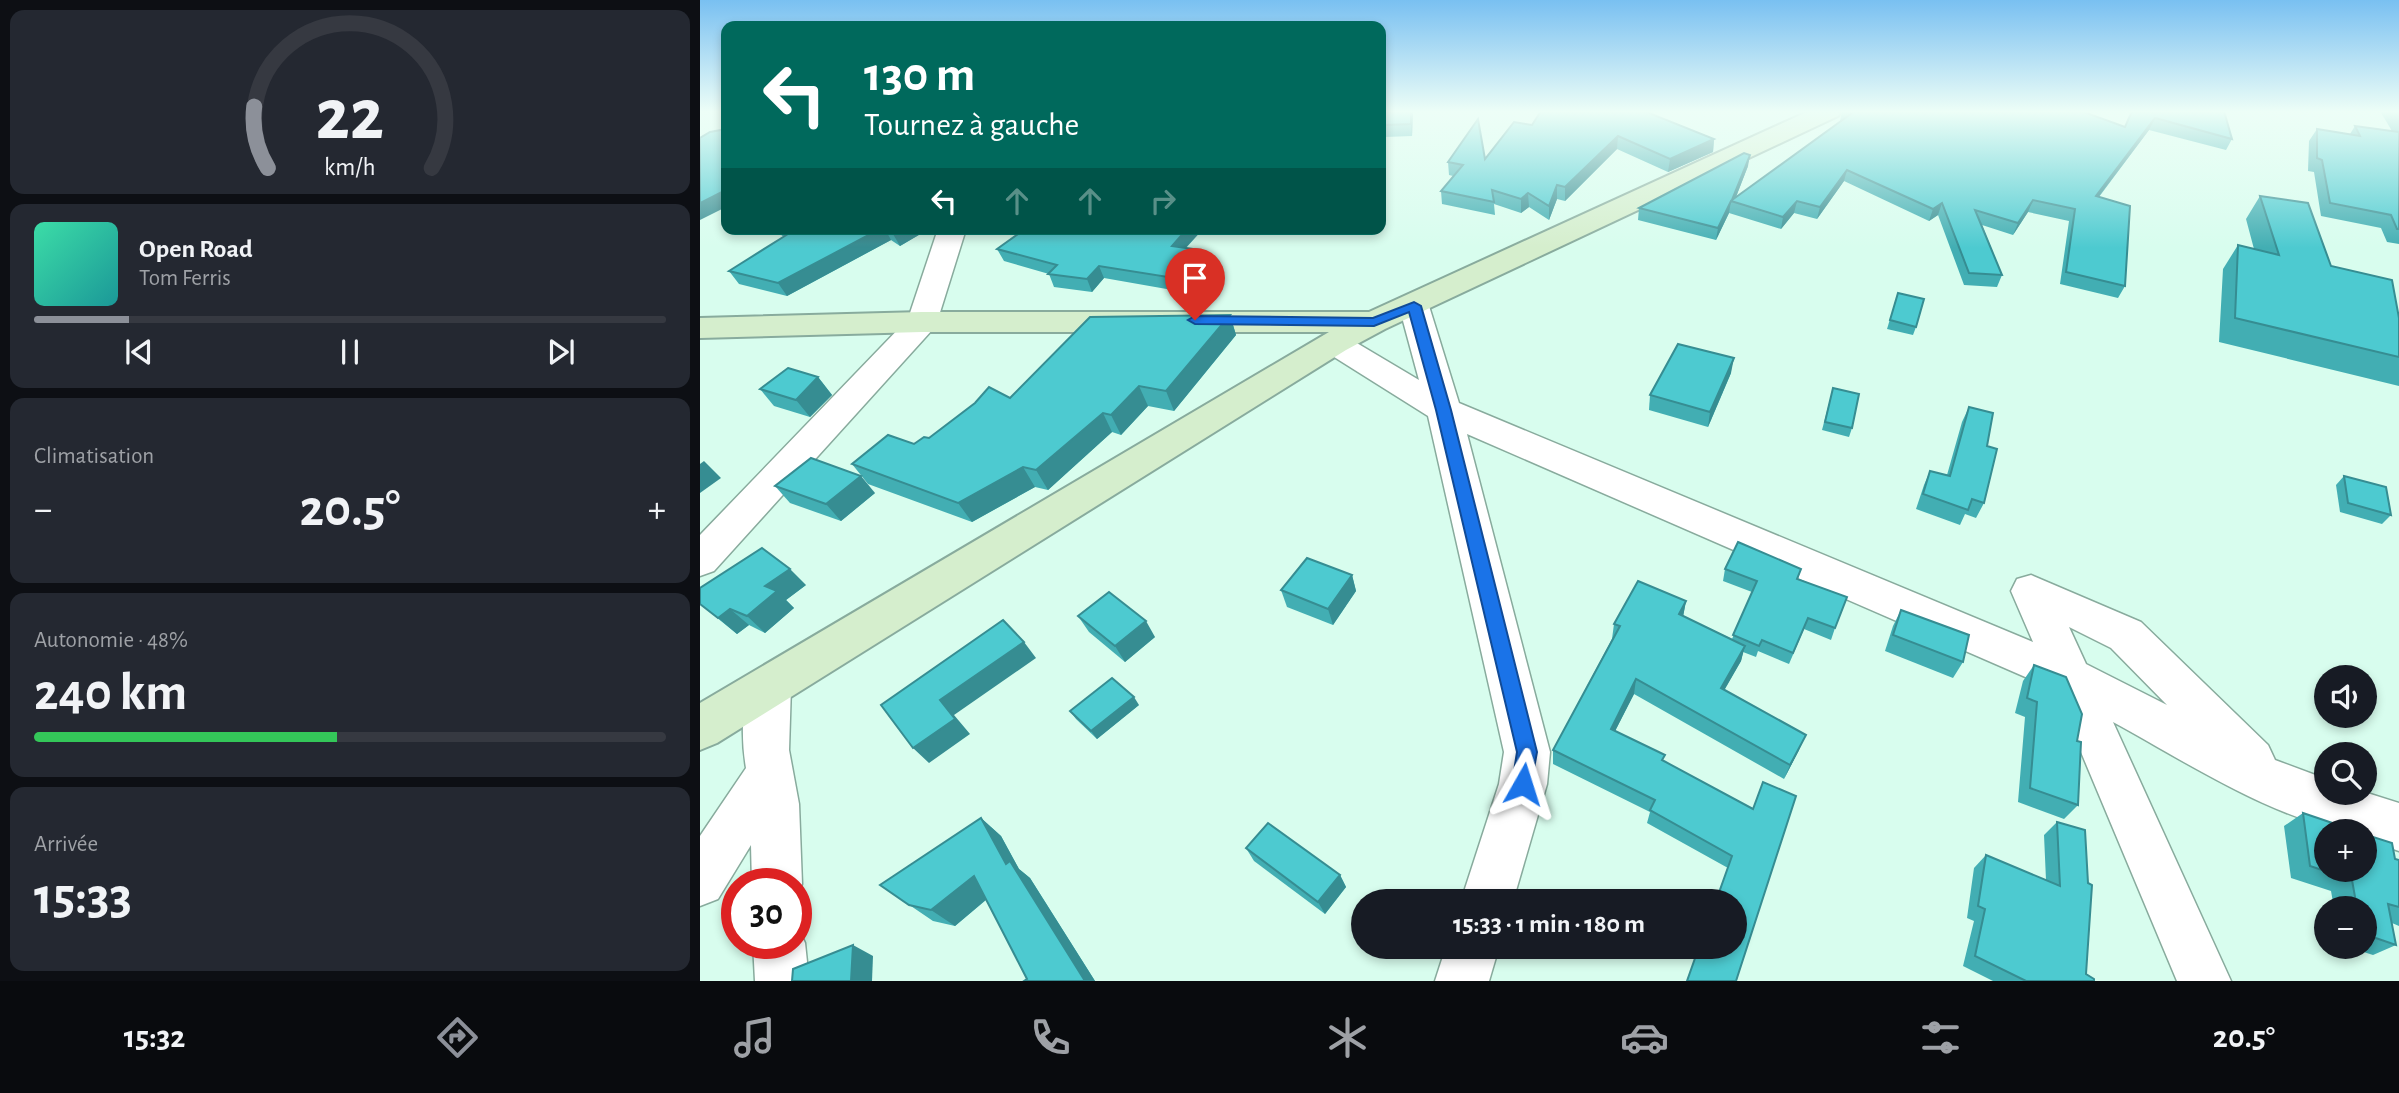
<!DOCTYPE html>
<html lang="fr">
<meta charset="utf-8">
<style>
:root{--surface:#171b24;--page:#242831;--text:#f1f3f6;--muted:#9ea1a6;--line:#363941;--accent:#8c9099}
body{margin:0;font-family:"Alegreya Sans",sans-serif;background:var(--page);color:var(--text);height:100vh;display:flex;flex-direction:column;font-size:26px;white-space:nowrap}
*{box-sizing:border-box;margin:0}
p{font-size:23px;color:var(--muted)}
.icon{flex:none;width:38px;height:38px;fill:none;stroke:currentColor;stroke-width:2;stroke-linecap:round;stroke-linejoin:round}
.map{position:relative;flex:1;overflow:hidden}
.side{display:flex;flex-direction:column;gap:10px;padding:10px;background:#0d0f14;width:700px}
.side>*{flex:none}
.banner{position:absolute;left:21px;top:21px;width:665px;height:214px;border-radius:14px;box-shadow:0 4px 10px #0003;background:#00695c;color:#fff;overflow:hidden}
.buttons{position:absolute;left:1614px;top:665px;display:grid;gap:14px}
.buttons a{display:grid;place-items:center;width:63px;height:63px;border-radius:50%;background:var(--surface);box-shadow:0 4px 10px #0003;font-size:35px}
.speed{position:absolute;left:21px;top:868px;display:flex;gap:14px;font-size:35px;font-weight:700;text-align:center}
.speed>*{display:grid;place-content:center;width:91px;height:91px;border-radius:50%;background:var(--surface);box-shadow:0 4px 10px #0003;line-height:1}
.speed .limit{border:10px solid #d22;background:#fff;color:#111}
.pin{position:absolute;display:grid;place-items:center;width:60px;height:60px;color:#fff;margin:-72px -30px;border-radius:50% 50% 50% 0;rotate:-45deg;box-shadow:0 0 7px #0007}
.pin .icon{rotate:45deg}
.me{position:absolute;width:77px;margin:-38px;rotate:6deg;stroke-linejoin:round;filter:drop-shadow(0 0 5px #0008)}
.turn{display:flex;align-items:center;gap:24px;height:147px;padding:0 28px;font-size:32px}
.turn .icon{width:91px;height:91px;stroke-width:2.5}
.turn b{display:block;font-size:49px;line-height:60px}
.lanes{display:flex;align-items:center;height:66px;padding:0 28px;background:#0003;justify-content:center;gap:35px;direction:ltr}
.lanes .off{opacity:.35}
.big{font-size:52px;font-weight:700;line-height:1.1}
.side .card{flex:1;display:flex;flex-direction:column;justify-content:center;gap:10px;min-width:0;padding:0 24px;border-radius:14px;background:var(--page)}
.side .dial{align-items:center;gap:0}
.dial svg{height:182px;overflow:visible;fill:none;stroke:var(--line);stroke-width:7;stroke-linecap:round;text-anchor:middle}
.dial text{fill:var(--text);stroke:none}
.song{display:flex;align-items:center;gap:21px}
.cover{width:84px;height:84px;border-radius:10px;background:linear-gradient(135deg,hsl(160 70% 55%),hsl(180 70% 35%))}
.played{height:7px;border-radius:4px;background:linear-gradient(90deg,var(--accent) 15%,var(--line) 15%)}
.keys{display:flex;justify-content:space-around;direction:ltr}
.heat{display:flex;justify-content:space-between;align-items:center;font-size:38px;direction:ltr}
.charge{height:10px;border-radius:5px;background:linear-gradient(90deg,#34c759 48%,var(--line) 0)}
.trip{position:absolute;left:651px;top:889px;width:396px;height:70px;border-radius:35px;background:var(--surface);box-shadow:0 4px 10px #0003;font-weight:700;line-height:70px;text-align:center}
.tabs{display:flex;height:112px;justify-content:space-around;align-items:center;background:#090b0e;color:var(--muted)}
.tabs .icon{width:49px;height:49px}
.tabs .on{color:var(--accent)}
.tabs b{font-size:32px;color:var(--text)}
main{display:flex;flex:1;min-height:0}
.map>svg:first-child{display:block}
</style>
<main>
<section class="side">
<div class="card dial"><svg viewBox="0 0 100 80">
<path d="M14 69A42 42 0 1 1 86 69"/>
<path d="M14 69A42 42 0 0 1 8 42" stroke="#8c9099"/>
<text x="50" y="56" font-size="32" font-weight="700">22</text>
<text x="50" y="72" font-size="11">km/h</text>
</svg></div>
<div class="card">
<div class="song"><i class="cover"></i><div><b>Open Road</b><p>Tom Ferris</p></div></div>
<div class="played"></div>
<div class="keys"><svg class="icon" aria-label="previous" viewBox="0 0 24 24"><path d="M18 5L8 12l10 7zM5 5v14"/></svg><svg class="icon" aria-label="pause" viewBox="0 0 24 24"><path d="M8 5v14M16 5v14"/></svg><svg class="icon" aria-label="next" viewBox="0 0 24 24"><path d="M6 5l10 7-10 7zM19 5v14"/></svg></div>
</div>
<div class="card"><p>Climatisation</p>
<div class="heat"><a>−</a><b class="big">20.5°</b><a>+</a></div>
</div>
<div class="card"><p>Autonomie · 48%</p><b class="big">240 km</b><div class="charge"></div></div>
<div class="card"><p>Arrivée</p><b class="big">15:33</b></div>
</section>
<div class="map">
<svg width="1699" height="981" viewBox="0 0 1699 981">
<rect width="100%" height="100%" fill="#d8fdee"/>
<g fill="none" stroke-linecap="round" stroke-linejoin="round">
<g stroke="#88ab9d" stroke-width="3">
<g id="street">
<path d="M238,229H266L237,322L233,329L14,571L0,576V535L208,319Z"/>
<path d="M714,297L725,299L729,306L759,403L1333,642L1311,591L1317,579L1331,575L1441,622L1568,745L1575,760L1626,779V793L1664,792L1699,803V851L1664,839V831C1590,831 1480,758 1413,722L1531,981H1477L1355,690L767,434L850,752L847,784L813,901H761L799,784L804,752L728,416L623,350L618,343L623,336L634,333L645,336L719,380L699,306L703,299ZM1369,627L1411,648L1467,705L1386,664Z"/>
<path d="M69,667L84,672L91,686L89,750L99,804L102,884L96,899V884H52L51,845L18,899L0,906V836L46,768C41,739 41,699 54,672Z"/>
<path d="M96,924L105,943L109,981H55L53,943H96Z"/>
<path d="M746,947H799L789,981H735Z"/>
</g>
</g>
<g stroke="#88ab9d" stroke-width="4">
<path id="secondary" d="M1109,111H1141L1138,116L685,329L646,350L17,743L0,750V703L629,332H222L0,338V318L222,312H669Z"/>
</g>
<use href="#street" fill="#fff" fill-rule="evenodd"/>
<use href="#secondary" fill="#d5eecd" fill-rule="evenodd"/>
</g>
<g fill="#42aeb3">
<path d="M681,111H713L712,136L685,137Z"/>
<path d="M1142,111H1381L1425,127L1432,111L1532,139L1526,150L1449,130L1399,197L1425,286L1418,298L1360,284L1369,221L1328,212L1313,235L1282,225L1302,275L1297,287L1264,285L1238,215L1229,221L1144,181L1117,219L1094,213L1081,229L1029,213L1016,240L938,220L939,208L1048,166L1036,197L1141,121H1140Z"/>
<path d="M1680,111H1699V244L1687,242L1681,228L1621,216L1614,172L1608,171L1609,141L1617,129L1650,134L1655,126L1692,131Z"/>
<path d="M832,125L1014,139L1013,152L968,172L917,149L865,201L857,199L849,220L829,207L821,213L794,204L795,215L742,204L741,191L753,176L749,175L748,162L785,159Z"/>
<path d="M1560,196L1631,266L1699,318V386L1519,342L1523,269L1538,245L1554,249L1546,219Z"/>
<path d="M73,229H229L200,246L191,240L87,296L39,284L29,271L84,237Z"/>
<path d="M325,229H503L486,248L500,250L504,263L478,291L404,278L392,292L354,287L349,274L304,261L297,249Z"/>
<path d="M1198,293L1216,327L1213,335L1187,329Z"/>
<path d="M530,315L536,335L474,411L448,406L421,435L412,432L348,490L335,487L272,522L168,484L152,464L229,438L310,398Z"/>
<path d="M1031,373L1008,427L949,410L950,395Z"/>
<path d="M118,377L132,395L110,417L74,406L60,389Z"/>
<path d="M1133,388L1152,428L1149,437L1122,430Z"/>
<path d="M1269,407L1287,446L1284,503L1276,518L1265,514L1260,525L1216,509L1224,485L1230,471L1247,475L1262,422Z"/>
<path d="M1644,476L1691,515L1682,524L1640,512L1636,485Z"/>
<path d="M75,486L175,493L141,521L90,503Z"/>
<path d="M1025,569H1101L1098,579L1135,628L1131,640L1104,629L1089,664L1058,651L1056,657L1043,652L1041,661L1024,690L1099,750L1084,779L934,694L915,731L963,761L1053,809L1096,796L1028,868L947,823L950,812L853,764V750L912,639L914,624L986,601L983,616L1032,639L1052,592L1023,581Z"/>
<path d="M652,575L656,591L633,625L587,607L581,590Z"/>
<path d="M106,585L86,600L94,608L65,633L49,625L37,634L0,604Z"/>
<path d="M1201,610L1263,662L1253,678L1185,651L1193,626Z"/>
<path d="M378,616L455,637L425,662L389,632Z"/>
<path d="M1334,665L1377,741L1378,805L1364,819L1318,802L1325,717L1315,713L1323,681Z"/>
<path d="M439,705L397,739L376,719L370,711Z"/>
<path d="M1603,813L1699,860V926L1692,923L1696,945L1673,955L1648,947H1664V908H1634L1631,891L1591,878L1584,826Z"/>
<path d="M281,818L301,836L319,869L330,878L395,981H324L327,979L286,900L255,926L233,921L180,885Z"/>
<path d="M1357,822L1386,974L1394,981H1293L1263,966L1274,921L1267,918L1274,868L1286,855L1346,880L1344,835Z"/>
<path d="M546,848L640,875L646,887L625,914L554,861Z"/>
</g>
<g fill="#368d92">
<path d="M711,111H713L712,136L711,124Z"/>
<path d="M1455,118L1449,130L1390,208L1396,196Z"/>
<path d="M683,125L685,137L681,144V129Z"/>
<path d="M918,136L917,149L865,201V187Z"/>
<path d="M1014,139L1013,152L968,172L970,159Z"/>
<path d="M1050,155L1048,166L1034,202L1032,201Z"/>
<path d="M1147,170L1144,181L1117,219L1120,207Z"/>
<path d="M857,185V199L849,220V206Z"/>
<path d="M26,190V207L0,220V203Z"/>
<path d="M828,193L829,207L821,213V199Z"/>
<path d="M1333,200L1328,212L1313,235L1318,223Z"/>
<path d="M1031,201L1029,213L1016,240L1018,228Z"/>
<path d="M1097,201L1094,213L1081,229L1083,217Z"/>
<path d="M1242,203L1238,215L1229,221L1233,209Z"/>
<path d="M180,229H185L191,240L87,296L78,283Z"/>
<path d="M201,229H229L200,246L193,234Z"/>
<path d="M487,229H503L476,258L472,246Z"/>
<path d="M500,250L504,263L478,291L474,278Z"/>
<path d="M399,266L404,278L392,292L387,279Z"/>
<path d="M530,315L536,335L474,411L466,391Z"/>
<path d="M1034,358L1031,373L1008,427L1010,412Z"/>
<path d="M118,377L132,395L110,417L96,400Z"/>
<path d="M439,386L448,406L421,435L411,415Z"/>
<path d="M403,413L412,432L348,490L336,470Z"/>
<path d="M4,461L21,478L0,493V464Z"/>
<path d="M323,467L335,487L272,522L258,503Z"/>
<path d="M161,476L175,493L141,521L126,504Z"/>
<path d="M90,569L106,585L86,600L94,608L65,633L47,616L65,586Z"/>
<path d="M652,575L656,591L633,625L628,609Z"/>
<path d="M986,601L983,617L979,614Z"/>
<path d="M30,609L49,625L37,634L18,618Z"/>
<path d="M446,621L455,637L425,662L415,646Z"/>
<path d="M324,642L336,658L254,715L270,734L229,763L213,748L240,700Z"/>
<path d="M1045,646L1041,661L1017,703L1021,688Z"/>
<path d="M936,679L934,694L909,743L911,729Z"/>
<path d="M434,697L439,705L397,739L391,731Z"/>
<path d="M1106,735L1099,750L1084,779L1090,765Z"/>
<path d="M281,818L301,836L319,869L330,878L395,981H385L306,864Z"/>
<path d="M640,875L646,887L625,914L618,902Z"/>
<path d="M274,876L295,892L255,926L231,910Z"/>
<path d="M153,945L173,956L172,981H151Z"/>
</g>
<g fill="#4dcad0" stroke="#368d92" stroke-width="2">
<path d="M681,111H711V124L683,125L681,129Z"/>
<path d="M841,111H944L1014,139L970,159L918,136L865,187L857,185L849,206L828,193L821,199L792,190L794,202L741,191L763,165L748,162L778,119L785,159L814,122L832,125Z"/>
<path d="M1147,111H1381L1425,127L1432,111H1524L1532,139L1455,118L1396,196L1430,206L1425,286L1366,272L1375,209L1333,200L1318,223L1275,210L1302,275L1269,273L1242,203L1233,209L1147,170L1120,207L1097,201L1083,217L1031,201L1018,228L939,208L1044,153L1050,155L1032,200L1152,113Z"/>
<path d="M1655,126L1699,132V229H1697L1691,215L1630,203L1622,160L1617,158V129L1660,136Z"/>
<path d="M26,129V190L0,203V138L10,132Z"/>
<path d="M1560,196L1608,203L1631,266L1692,280L1699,318V357L1535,318L1538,245L1579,255Z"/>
<path d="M82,229H180L78,283L29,271L88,234Z"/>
<path d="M187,229H201L193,234Z"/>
<path d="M325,229H487L472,246L500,250L474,278L399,266L387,279L348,274L357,265L297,249Z"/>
<path d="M1198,293L1224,299L1216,327L1190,320Z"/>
<path d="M530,315L466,391L439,386L411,415L403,413L336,470L323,467L258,503L152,464L188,435L214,444L224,437L229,438L275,403L289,387L310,398L390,317Z"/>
<path d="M978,344L1034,358L1010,412L950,395Z"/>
<path d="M88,368L118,377L96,400L60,389Z"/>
<path d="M1133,388L1159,394L1152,428L1125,422Z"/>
<path d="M1269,407L1293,413L1287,446L1297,449L1284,503L1272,499L1268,510L1223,494L1230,471L1250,476Z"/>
<path d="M111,458L161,476L126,504L75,486Z"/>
<path d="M1644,476L1686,487L1691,515L1648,503Z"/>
<path d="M1038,542L1101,569L1097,579L1147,597L1135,628L1108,618L1093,653L1062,640L1059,646L1033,635L1057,581L1025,569Z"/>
<path d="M62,548L90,569L65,586L77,591L47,616L30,609L18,618L0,604V588Z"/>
<path d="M607,558L652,575L628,609L581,590Z"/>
<path d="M938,581L986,601L979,614L1045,646L1021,688L1106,735L1090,765L936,679L911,729L965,755L962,760L1053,809L1063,782L1096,796L1036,981H987L999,947H1034V901H1016L1032,856L950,810L955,800L853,750L920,626L914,624Z"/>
<path d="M409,592L446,621L415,646L378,616Z"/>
<path d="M1201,610L1269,635L1263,662L1193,635Z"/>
<path d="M303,620L324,642L240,700L255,719L213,748L181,705Z"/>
<path d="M1334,665L1366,677L1382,714L1377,741L1381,742L1378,805L1330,788L1337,702L1327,698Z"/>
<path d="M412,678L434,697L391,731L370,711Z"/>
<path d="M1603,813L1656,831H1626V870H1664V834L1692,843L1695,859L1699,860V907L1688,904L1696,945L1664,934V908H1657L1652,880L1610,866Z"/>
<path d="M281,818L306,864L310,861L385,981H324L327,979L274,876L231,910L209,905L180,885Z"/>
<path d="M1357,822L1385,830L1388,883L1392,885L1386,974L1394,979V981H1326L1275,956L1285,909L1278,906L1286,855L1360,886Z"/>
<path d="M568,823L640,875L618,902L546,848Z"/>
<path d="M153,945L151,981H92L93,969Z"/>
</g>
<linearGradient id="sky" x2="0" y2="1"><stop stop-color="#79c0f1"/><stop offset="0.45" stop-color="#edfef7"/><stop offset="1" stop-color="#edfef7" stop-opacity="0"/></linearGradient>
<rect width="1699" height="248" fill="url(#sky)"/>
<path fill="#1a73e8" stroke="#114b97" stroke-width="2" d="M714,302L721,306L751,410L837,752L830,791L823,794L815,791L812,784L817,752L736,410L709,312L674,326L495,324L488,320L495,316L673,318Z"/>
</svg>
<div class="buttons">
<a><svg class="icon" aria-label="sound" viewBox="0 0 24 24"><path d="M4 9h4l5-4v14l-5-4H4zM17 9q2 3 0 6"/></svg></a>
<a><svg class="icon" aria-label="search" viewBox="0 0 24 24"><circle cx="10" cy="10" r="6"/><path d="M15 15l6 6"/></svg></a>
<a>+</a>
<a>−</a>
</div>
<div class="speed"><div class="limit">30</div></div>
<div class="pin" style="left:495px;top:320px;background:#d93025"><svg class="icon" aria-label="arrive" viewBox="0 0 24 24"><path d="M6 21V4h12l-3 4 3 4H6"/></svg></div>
<svg class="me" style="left:823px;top:784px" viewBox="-20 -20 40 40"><path d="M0-17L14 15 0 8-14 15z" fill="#1a73e8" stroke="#fff" stroke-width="4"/></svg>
<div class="trip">15:33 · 1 min · 180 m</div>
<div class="banner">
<div class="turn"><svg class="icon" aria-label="left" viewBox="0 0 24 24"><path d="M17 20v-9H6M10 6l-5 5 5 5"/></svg><div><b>130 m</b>Tournez à gauche</div></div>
<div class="lanes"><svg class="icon" aria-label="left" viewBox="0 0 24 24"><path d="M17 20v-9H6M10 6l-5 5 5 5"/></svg><svg class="icon off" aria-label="ahead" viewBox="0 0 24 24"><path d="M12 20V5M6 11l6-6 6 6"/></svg><svg class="icon off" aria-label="ahead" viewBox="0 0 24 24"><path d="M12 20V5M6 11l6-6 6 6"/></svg><svg class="icon off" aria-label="right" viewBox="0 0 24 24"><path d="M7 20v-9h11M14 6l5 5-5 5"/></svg></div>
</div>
</div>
</main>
<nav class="tabs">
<b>15:32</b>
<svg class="icon on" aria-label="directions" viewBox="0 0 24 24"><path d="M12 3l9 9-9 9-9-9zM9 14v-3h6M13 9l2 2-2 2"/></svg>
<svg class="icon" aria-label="music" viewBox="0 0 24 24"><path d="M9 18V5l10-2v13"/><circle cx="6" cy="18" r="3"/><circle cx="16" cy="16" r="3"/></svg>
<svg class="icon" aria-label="phone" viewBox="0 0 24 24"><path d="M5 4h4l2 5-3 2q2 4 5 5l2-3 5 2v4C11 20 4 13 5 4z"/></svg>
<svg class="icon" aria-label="climate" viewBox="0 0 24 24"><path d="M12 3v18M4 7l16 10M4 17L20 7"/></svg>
<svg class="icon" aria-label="car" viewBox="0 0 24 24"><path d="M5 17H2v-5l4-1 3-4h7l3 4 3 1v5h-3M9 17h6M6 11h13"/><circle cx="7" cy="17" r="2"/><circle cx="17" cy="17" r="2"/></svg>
<svg class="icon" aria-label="filters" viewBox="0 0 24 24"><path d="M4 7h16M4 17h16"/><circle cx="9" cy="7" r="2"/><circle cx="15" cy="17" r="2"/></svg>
<b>20.5°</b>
</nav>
